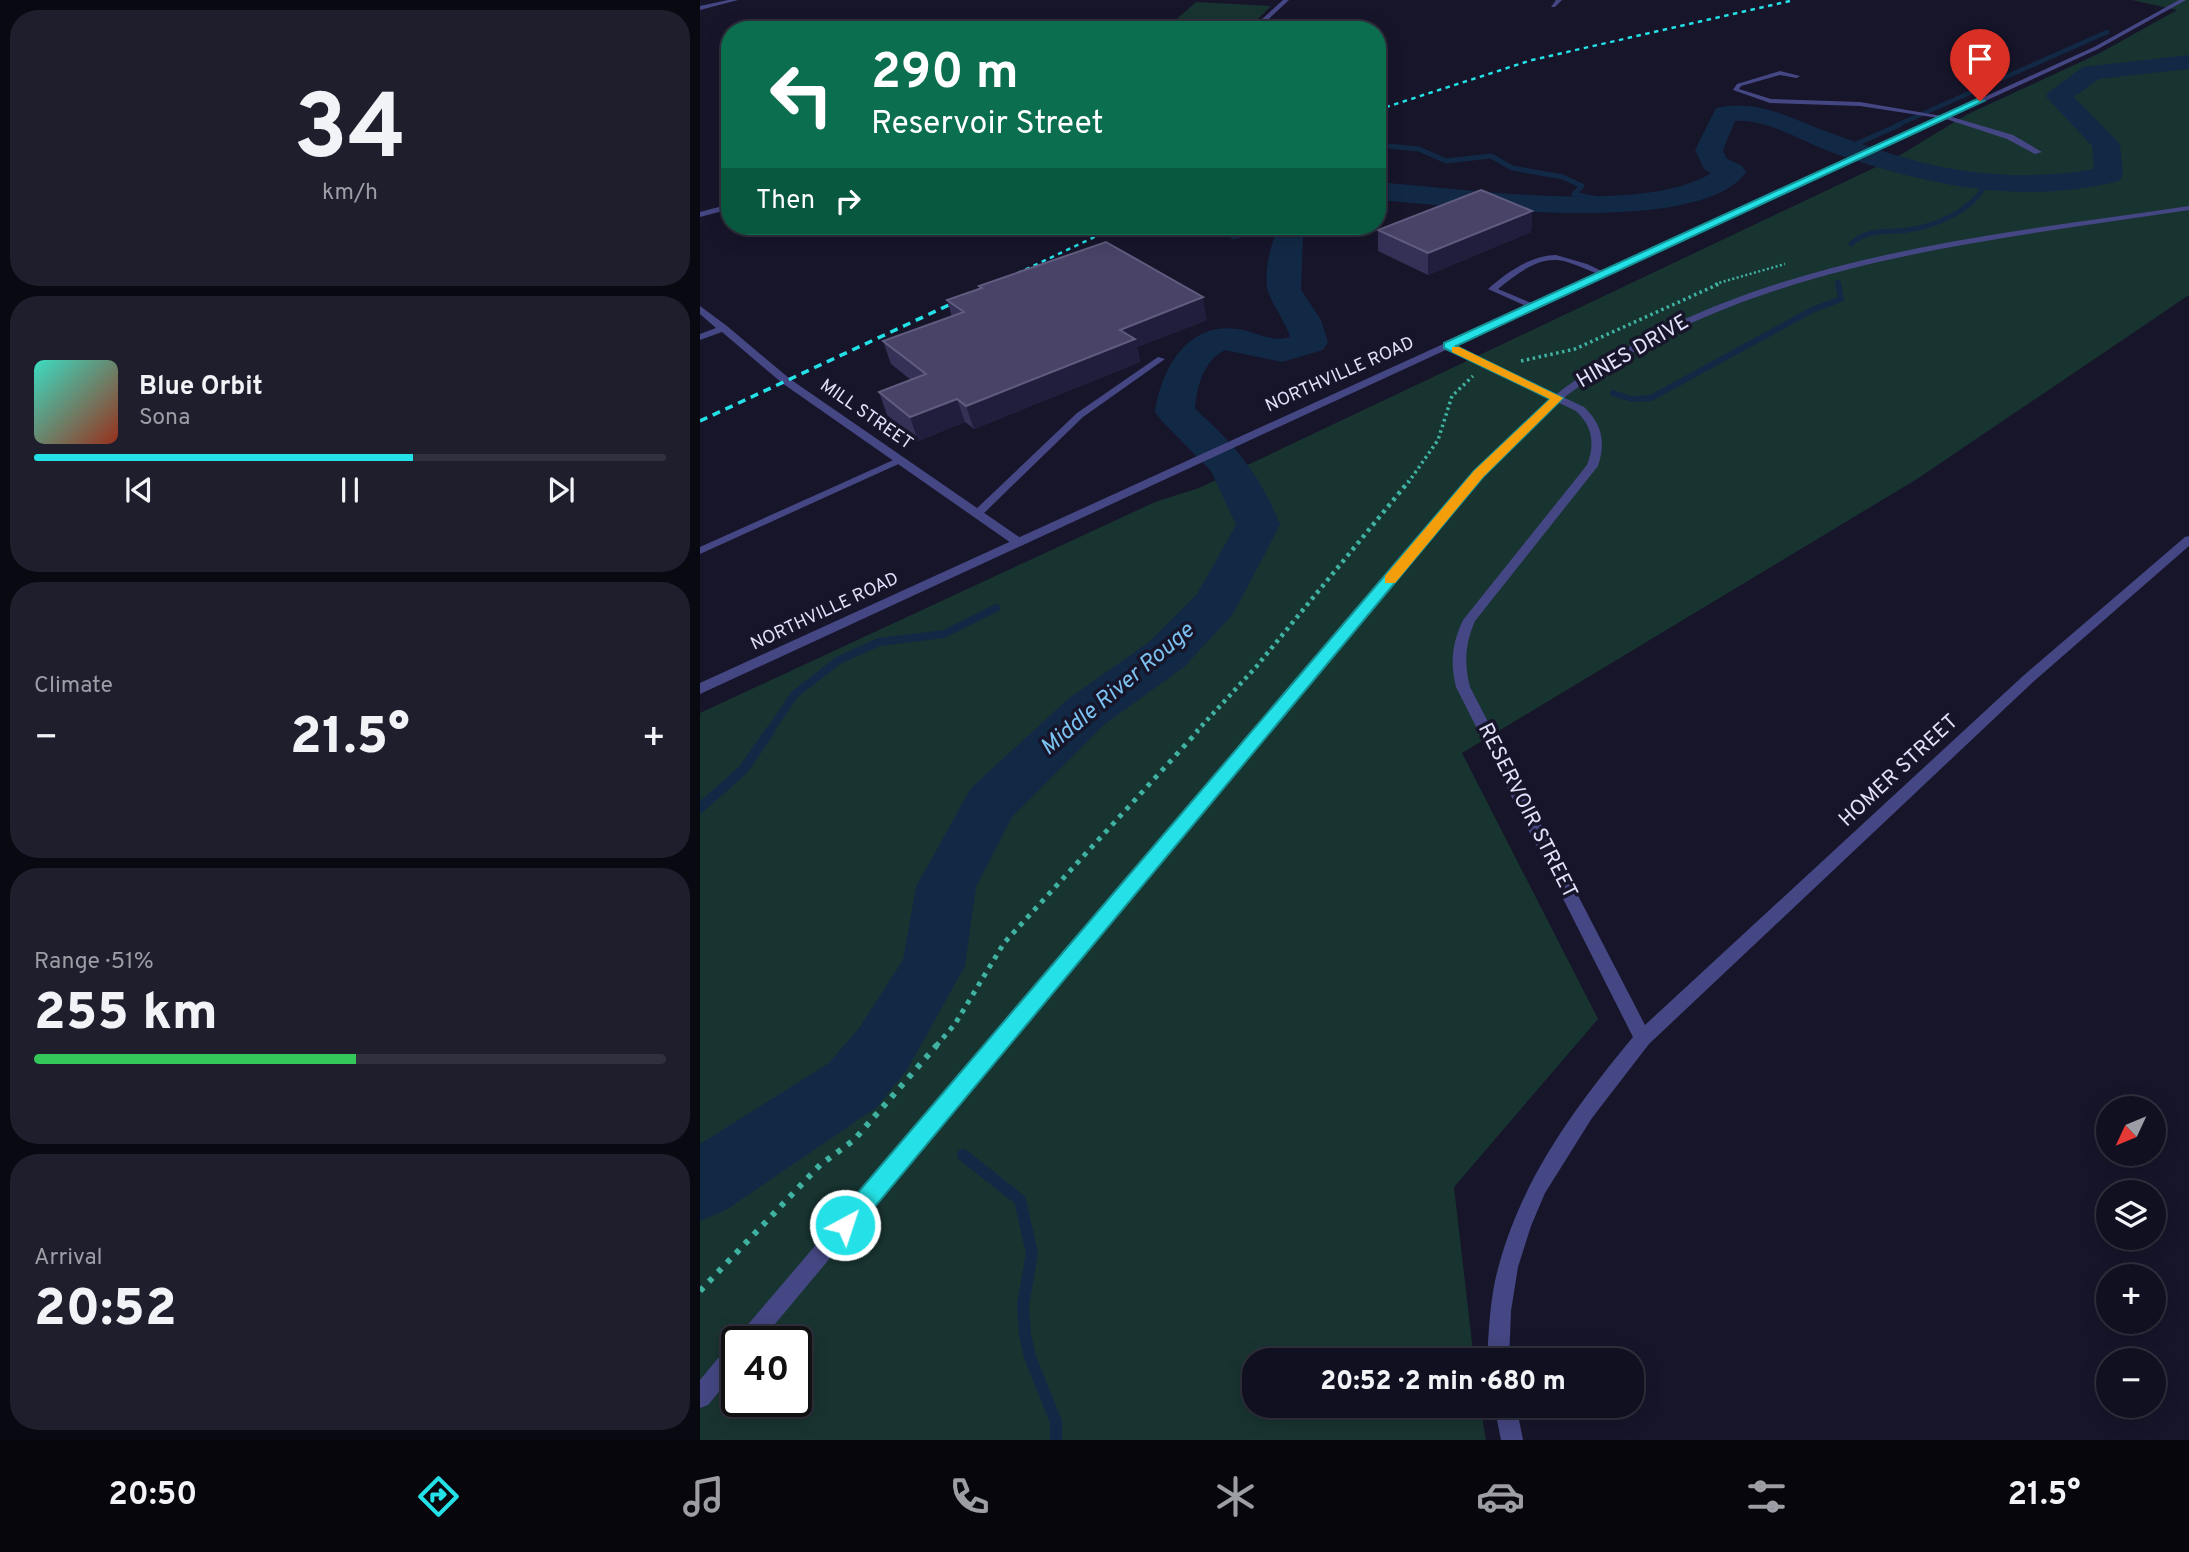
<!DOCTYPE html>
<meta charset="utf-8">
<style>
:root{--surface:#111020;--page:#1e1e2d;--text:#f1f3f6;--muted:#9c9da5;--line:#30303e;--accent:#23e1e6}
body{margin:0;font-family:Overpass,sans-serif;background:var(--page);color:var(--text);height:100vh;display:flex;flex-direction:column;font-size:26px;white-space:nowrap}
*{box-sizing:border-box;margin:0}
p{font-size:23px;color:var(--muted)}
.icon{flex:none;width:38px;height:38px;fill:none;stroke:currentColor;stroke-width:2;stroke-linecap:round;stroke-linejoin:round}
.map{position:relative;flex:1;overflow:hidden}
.panel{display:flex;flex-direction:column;gap:10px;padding:10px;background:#090912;width:700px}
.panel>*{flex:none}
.guide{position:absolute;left:21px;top:21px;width:665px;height:214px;border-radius:28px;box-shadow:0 4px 18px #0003,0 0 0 2px var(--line);background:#0b6e4f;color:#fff;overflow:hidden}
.needle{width:46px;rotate:226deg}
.controls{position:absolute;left:1396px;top:1096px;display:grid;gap:14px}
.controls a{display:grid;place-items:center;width:70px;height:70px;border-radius:50%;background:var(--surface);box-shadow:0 4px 18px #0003,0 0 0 2px var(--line);font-size:35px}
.speed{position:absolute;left:21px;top:1326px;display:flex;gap:14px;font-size:35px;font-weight:700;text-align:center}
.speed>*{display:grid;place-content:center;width:91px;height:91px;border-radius:50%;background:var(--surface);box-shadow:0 4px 18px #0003,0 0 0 2px var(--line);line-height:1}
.speed .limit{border:4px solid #111;border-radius:10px;background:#fff;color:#111}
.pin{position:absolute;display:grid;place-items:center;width:60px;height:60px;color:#fff;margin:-72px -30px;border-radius:50% 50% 50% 0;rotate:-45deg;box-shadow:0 0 7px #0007}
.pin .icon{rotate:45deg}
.me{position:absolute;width:77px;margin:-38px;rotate:40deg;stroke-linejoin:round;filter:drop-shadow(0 0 5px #0008)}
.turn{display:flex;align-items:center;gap:24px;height:147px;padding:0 35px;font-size:32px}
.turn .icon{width:91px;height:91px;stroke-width:2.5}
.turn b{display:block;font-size:49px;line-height:60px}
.then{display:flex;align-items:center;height:66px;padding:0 35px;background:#0003;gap:14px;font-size:26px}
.big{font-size:52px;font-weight:800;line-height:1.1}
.panel .card{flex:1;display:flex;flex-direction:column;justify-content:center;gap:10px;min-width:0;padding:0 24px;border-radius:28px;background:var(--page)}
.panel .dial{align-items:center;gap:0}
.dial b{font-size:91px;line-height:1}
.song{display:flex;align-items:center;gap:21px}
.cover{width:84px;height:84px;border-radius:10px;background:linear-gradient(135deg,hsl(170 70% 55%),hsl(10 70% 35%))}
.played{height:7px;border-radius:4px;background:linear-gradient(90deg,var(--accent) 60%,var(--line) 60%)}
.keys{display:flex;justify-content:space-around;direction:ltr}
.heat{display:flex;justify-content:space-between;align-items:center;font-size:38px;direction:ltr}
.charge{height:10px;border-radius:5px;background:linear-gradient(90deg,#34c759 51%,var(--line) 0)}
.trip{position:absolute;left:542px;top:1348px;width:402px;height:70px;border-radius:28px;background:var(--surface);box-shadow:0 4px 18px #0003,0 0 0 2px var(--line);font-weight:800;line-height:70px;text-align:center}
.menu{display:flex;height:112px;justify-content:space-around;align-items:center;background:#07060d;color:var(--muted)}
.menu .icon{width:49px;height:49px}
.menu .selected{color:var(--accent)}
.menu b{font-size:32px;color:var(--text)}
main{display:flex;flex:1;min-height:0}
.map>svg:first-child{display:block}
</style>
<main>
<section class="panel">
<div class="card dial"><b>34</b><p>km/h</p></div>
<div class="card">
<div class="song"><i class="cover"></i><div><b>Blue Orbit</b><p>Sona</p></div></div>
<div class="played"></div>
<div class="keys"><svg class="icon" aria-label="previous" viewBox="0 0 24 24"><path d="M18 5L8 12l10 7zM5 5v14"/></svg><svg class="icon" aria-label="pause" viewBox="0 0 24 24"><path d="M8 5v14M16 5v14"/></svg><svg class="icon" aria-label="next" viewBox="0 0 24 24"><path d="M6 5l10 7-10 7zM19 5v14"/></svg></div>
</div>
<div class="card"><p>Climate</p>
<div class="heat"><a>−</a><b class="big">21.5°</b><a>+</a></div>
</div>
<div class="card"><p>Range · 51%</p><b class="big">255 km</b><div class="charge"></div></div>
<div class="card"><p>Arrival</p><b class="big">20:52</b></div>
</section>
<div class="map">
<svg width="1489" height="1440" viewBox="0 0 1489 1440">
<rect width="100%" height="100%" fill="#17152a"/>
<g fill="#183431" fill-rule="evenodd">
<path d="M1432,0H1489V295L1217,479L762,753L898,1019L754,1187L774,1360H555V1405H780L786,1440H0V713L455,502L499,488L1197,157L1266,115L1400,53L1477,10ZM37,1342H96V1402H37Z"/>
<path d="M496,2L571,6L548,29L470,25Z"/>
</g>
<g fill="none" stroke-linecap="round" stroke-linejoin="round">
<path stroke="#122946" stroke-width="4.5" d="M1195,126L1407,32"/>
<g stroke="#122946" stroke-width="5">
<path d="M677,145L719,149L746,161L791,156L812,168L863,177L882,186L874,194L915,203"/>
<path d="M1147,148L1199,125"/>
<path d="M533,237L565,227H595"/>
<path d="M1151,244C1168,228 1187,233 1208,230C1236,226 1274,210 1286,183"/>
</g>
<path stroke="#122946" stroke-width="6" d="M913,393L931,399L951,398L1112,310L1141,299L1138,283"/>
<path stroke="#122946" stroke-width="8" d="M69,732L95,694L139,660L179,642L244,634L296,608"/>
<path stroke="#122946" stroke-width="10" d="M0,808L43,770L70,731"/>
<path stroke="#122946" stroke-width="12" d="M263,1155L320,1200L332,1253L323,1305L325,1335L330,1357L356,1422V1440"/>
<g fill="#122946" fill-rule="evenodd">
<path d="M1489,55V69L1399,79L1374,97L1420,144L1423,175L1419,181C1320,206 1225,185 1131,152C1100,141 1068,119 1035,121L1023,150L1026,158L1042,166L1046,172C1000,239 751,205 677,200V182C757,188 945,216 1011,173L1004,169L995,150L1016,108C1058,98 1095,120 1133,134C1158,143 1184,152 1209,159C1270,176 1332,180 1394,169L1392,146L1350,101L1346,96L1350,91L1383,67Z"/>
<path d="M580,226H612L603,238L601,290L621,320L628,342L623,350L582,362L525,350C503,361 497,386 495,409C533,442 562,477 580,525L533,614L485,666L404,725L312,817L276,887L265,966L207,1070L177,1107L26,1210L0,1221V1144L129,1063L159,1028L203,960L216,887L271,788L368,699L449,642L497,594L536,525L511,471L461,420L455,412C461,370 487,321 538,329C556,332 573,343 590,337C585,320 573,307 568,291C563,276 571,238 580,226Z"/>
</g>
<path stroke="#3fb2a2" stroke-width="2.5" stroke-dasharray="2 2.5" stroke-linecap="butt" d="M1015,284L1085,264"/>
<g stroke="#3fb2a2" stroke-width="3.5" stroke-dasharray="2.5 3.5" stroke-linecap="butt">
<path d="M821,361L875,349L1021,283"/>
<path d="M708,483L738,440L752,396L773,376"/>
</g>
<path stroke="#3fb2a2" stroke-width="4.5" stroke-dasharray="3.5 4.5" stroke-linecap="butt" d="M496,732L556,667L709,481"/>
<path stroke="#3fb2a2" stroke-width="5" stroke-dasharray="4.5 6" stroke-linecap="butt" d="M236,1046L255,1024L304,943L498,731"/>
<path stroke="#3fb2a2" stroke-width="6" stroke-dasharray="5 8" stroke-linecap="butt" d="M0,1291L120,1165L154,1140L237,1045"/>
<g fill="#454784" fill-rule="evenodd">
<path d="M1080,71L1100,76L1097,78L1080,75L1041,86L1039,89L1071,99L1160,102L1248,117L1245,119L1160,106L1070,103L1033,90L1037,84Z"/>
<path d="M856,255L887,264L908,274L904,276C892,272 880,266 867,262C840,254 819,273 798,289L836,305L837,307L833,309L788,289C807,272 830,256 856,255Z"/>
<path d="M458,357L465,359L383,417L281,516H273V512L377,413Z"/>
<path d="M200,457L205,460L203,462L0,554V547Z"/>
</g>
<g fill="#454784" fill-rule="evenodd">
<path d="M583,0H589L557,30H550Z"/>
<path d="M856,0H862L855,7H851Z"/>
<path d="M1245,115L1313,135L1342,152L1335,154L1307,139L1243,118Z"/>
<path d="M30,204V209L0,217V212Z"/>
<path d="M0,306L27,326L90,379L322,539V545H314L82,383L22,332L0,340V334L16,328L0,314Z"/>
<path d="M745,344H751L884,407C902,424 906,442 898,466L775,621C765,644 764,663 770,687L945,1025L1323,676L1485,537L1489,536V546L1333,682L949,1044L892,1118L845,1193L831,1226L818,1267L811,1311L809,1360H787C789,1328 790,1296 799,1265C823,1177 876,1106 933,1037L756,687C750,663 752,643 763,620L887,465C895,444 893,427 876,411L745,348Z"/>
<path d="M794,1405H816L823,1440H801Z"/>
</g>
<g fill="#454784" fill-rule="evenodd">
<path d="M28,0H38L0,10V6Z"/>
<path d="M1479,0H1486L1398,49L0,694V683L1394,47Z"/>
<path d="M1489,206V210C1281,242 1062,261 884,383C846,409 814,443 783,476L60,1342H37V1370L8,1405L0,1408V1380L29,1345L36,1343L39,1335L775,472C807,439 839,405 877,379C1058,256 1279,237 1489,206Z"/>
</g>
<g stroke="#23e1e6" stroke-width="2.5" stroke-dasharray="4.5 4.5" stroke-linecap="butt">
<path d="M677,110L832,60L1094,0"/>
<path d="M301,281L418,226"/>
</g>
<path stroke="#23e1e6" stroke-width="3.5" stroke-dasharray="8 6" stroke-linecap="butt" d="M0,421L266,297"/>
</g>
<g fill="#353056">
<path d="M832,211L831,232L728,275L678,251V230Z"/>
<path d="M279,286L507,320L437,347L440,362L274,429L265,422L218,441L187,415L179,392L211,380L191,364L183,341L252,317L247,300L280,289Z"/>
</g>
<g fill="#211d3d">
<path d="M832,211L831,232L728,275V253Z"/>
<path d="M503,297L507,320L437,347L440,362L274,429L266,406L420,330Z"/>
<path d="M257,399L265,422L218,441L210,417Z"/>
</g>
<g fill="#484367" stroke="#605c7f" stroke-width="2">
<path d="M781,190L832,211L728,253L678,230Z"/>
<path d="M406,242L503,297L420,330L435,339L266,406L257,399L210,417L179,392L226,374L183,341L264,312L247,300L282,288L279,286Z"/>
</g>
<path fill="#23e1e6" stroke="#179296" stroke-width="2" d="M1277,99L1284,101L756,346L863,398L783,477L153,1233L145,1236L137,1233L134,1225L137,1217L774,471L850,399L744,348V343Z"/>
<path fill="#f59e0b" d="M752,347H759L863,398L783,477L695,583H685V576L774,471L850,399L752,352Z"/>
<g text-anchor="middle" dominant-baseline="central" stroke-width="7" stroke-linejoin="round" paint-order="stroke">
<g font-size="18" fill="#e2e1fc" stroke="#17152a">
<text transform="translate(640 375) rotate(-24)">NORTHVILLE ROAD</text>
<text transform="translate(166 415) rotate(35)">MILL STREET</text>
<text transform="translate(125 612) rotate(-25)">NORTHVILLE ROAD</text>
</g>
<g font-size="21" fill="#e2e1fc" stroke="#17152a">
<text transform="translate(933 352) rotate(-30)">HINES DRIVE</text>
<text transform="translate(1199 771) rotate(-43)">HOMER STREET</text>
<text transform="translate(827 811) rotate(63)">RESERVOIR STREET</text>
</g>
<g font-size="23" font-style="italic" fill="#7bc2f0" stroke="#17152a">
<text transform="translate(418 690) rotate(-40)">Middle River Rouge</text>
</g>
</g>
</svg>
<div class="controls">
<a><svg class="needle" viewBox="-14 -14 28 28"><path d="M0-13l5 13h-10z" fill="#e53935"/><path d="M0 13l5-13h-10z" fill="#9c9da5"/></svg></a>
<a><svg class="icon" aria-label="layers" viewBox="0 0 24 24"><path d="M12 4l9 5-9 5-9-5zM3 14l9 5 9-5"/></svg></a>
<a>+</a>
<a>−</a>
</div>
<div class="speed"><div class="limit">40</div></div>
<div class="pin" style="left:1280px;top:101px;background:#d93025"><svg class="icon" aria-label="arrive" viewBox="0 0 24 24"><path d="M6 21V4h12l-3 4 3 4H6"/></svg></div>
<svg class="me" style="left:145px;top:1225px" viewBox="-20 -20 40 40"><circle r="17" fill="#23e1e6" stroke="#fff" stroke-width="3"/><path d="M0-11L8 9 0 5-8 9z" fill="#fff"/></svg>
<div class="trip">20:52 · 2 min · 680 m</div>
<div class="guide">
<div class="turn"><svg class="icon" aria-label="left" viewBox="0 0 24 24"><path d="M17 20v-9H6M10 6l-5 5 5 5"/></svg><div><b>290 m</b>Reservoir Street</div></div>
<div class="then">Then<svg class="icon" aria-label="right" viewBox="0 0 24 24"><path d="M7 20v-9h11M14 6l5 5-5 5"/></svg></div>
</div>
</div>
</main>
<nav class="menu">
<b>20:50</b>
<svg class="icon selected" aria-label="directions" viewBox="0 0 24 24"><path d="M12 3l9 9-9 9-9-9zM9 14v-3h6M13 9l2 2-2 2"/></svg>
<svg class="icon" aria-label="music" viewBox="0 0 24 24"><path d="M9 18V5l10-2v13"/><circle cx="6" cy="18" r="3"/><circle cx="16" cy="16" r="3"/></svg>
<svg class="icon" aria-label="phone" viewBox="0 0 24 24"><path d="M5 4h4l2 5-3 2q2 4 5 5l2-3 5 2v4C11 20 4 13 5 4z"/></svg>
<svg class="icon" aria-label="climate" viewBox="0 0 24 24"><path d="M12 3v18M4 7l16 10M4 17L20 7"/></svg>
<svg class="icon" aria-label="car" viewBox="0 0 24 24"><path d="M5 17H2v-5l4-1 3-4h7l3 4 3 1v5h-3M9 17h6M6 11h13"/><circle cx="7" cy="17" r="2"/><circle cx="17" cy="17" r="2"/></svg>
<svg class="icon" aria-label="filters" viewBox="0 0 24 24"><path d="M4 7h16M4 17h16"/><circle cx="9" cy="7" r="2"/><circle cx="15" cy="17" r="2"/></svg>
<b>21.5°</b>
</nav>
